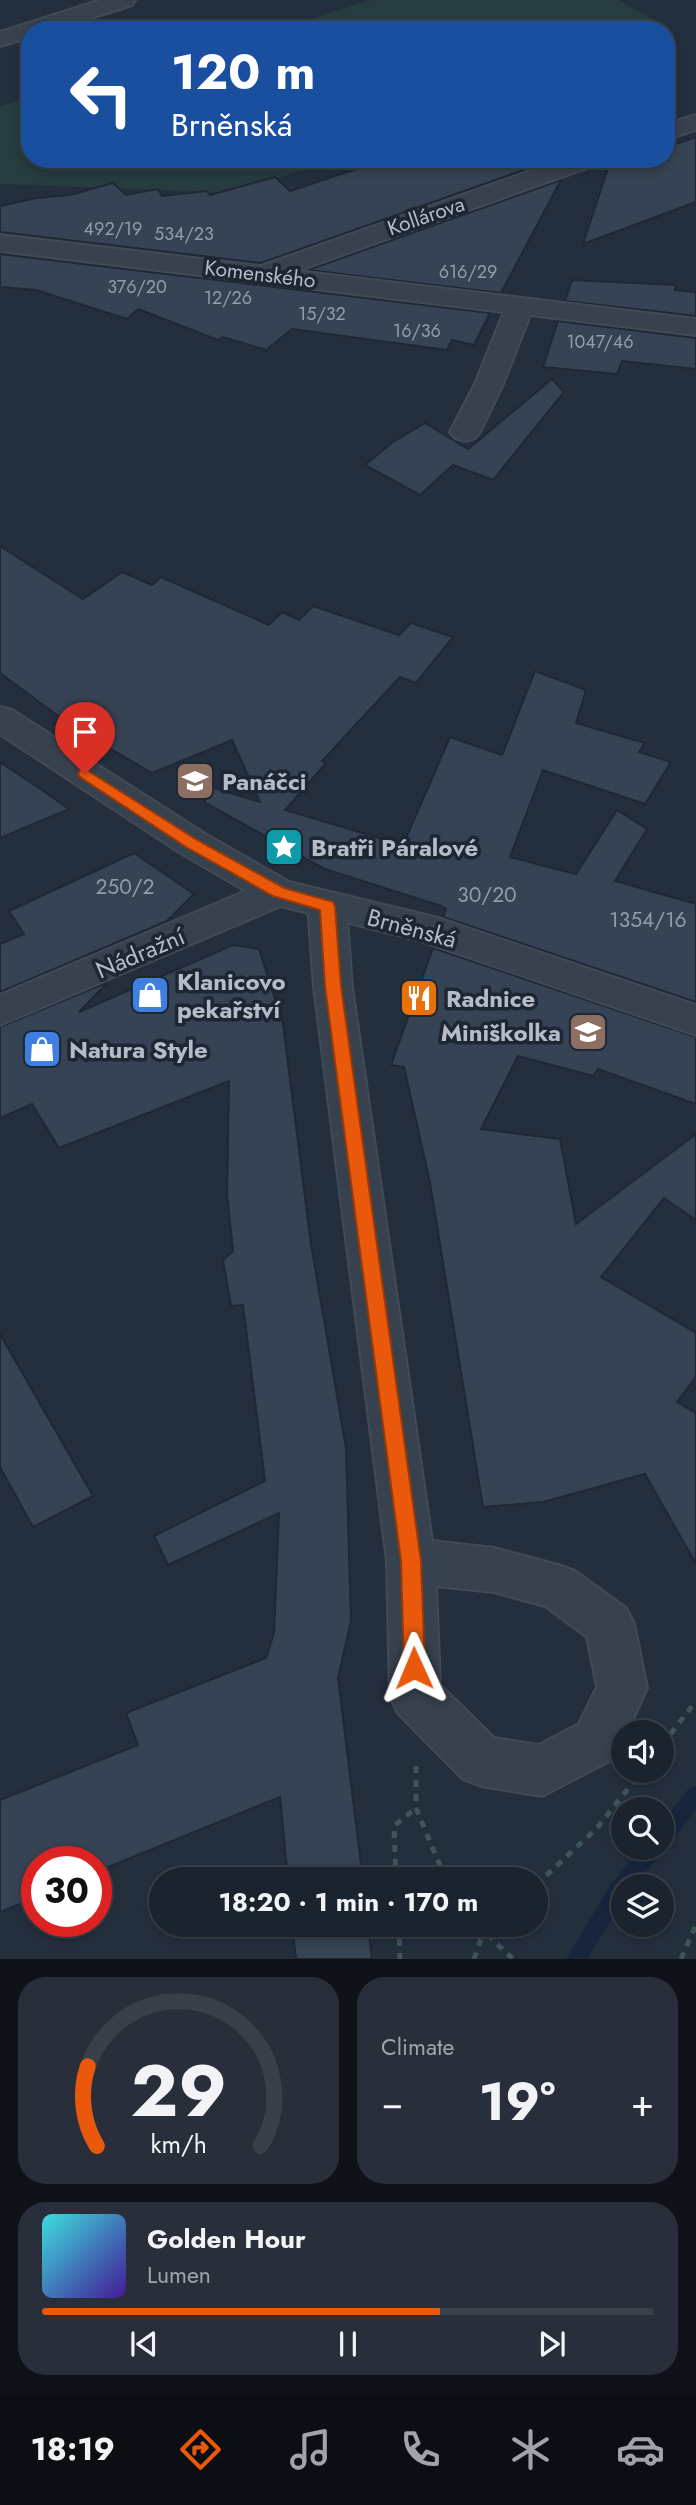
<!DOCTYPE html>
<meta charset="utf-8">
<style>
:root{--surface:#1b232e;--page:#282f3a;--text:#f1f3f6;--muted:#a0a4aa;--line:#39404a;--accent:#ea580c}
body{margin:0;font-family:Jost,sans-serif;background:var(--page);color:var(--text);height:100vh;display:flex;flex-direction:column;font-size:26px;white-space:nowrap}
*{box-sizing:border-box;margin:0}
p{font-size:23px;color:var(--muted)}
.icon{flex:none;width:38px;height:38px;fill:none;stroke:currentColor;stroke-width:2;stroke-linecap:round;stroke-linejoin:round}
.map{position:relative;height:1959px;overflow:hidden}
.details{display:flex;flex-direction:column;gap:18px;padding:18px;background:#0f1319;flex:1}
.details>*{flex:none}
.hud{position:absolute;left:21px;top:21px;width:654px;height:147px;border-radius:28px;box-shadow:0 4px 10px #0003,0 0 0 2px var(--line);background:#1a4fa0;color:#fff;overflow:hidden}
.controls{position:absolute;left:611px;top:1720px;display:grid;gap:14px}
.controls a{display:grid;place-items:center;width:63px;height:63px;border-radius:50%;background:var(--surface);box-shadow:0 4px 10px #0003,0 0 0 2px var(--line);font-size:35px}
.speed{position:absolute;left:21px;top:1846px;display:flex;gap:14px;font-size:35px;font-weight:700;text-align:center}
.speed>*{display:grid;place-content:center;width:91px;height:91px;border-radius:50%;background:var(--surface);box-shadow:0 4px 10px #0003,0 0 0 2px var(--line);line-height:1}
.speed .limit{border:10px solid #d22;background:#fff;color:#111}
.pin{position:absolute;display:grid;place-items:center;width:60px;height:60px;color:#fff;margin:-72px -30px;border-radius:50% 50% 50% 0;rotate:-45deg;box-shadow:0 0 7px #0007}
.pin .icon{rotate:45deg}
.me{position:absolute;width:77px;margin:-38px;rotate:359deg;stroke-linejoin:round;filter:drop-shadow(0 0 5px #0008)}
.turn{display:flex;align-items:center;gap:24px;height:147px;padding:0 35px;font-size:32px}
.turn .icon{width:91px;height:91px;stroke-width:2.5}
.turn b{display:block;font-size:49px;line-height:60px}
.big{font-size:52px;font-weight:700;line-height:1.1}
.details .tile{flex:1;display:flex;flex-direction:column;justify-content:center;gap:10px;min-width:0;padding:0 24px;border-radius:28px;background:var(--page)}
.details .dial{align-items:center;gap:0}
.dial svg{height:182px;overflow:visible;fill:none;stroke:var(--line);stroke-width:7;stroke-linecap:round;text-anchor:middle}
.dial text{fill:var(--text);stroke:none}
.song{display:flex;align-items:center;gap:21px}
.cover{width:84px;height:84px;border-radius:10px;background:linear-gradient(135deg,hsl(180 70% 55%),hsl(260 70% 35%))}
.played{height:7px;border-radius:4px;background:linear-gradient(90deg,var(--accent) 65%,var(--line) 65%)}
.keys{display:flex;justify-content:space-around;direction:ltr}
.heat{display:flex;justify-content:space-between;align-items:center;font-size:38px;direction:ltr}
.details .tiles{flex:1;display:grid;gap:18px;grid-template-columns:1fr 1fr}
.tile:last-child{grid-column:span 2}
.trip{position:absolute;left:149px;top:1867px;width:399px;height:70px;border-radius:35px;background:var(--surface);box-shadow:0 4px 10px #0003,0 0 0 2px var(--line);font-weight:700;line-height:70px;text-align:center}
.menu{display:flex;height:112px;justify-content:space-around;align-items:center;background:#0b0e12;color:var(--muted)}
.menu .icon{width:49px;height:49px}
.menu .current{color:var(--accent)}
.menu b{font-size:32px;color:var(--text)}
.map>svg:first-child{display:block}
</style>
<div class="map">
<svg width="696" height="1959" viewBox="0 0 696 1959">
<rect width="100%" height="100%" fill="#242f3e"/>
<g fill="#263c3f">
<path d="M371,0H619L661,24L642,30H277Z"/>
<path d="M30,98V159H334L235,193L0,184V106Z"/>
</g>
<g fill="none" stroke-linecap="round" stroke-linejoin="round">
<path fill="#17263c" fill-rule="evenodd" d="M696,1786V1810L669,1844L662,1847L660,1855L634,1886H623V1901L587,1959H566L611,1884L641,1848H662V1823L689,1788Z"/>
</g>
<g fill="#364354" stroke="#1f2835" stroke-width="2">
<path d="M696,137V202L583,244L611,159H667V147Z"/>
<path d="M386,159H555L261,263L0,232V206L36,198L70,195L113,183L126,195L158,189L162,196L207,191L210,195L275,177L290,191Z"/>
<path d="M561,180L501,293L308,270Z"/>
<path d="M0,254L490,313L474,345L452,340L447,350L292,329L266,350L223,337L218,340L138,309L127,319L36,290L0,287Z"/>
<path d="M572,280L676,285L675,290L696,292V316L565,301Z"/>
<path d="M558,321L696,338V369L622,361L617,374L543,367Z"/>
<path d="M552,379L564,392L493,480L453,465L420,495L365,465L393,442L425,423L468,449Z"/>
<path d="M0,546L83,599L122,572L152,585L161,577L269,625L282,612L299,620L313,606L399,635L411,623L453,637L416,683L400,677L322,761L326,763L285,810L403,845L450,737L502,755L535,671L586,690L576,723L645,743L639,752L671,762L645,804L543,770L510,857L576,874L617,810L647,829L615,881L696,904V1002L443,917L446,909L441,906L325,869L204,802L211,787L260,802L232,740L152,773L73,727L0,673Z"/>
<path d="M0,762L39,788L69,809L0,838Z"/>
<path d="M134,853L194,894L167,921L0,992V944L24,934L9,911Z"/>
<path d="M233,945L259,949L283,1024L311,1244L346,1448L351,1621L338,1678L363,1880H288L280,1797L96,1872V1862H37V1897L0,1912V1800L138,1745L126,1713L266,1658L274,1633L279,1513L168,1565L154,1536L265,1481L243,1305L231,1306L223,1260L233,1251L227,1194L229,1081L59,1148L32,1104L0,1118V1027L108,982L79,1012Z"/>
<path d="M433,948L696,1037V1104L598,1069L593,1076L518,1056L481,1129L560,1139L576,1224L696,1134V1220L664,1198L601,1277L696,1333V1377L677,1402L696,1413V1564L645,1474L543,1502L483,1507L430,1183L404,1067L391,1065Z"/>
<path d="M0,1334L93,1496L33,1527L0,1467Z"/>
<path d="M292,1925H368L372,1959H296Z"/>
</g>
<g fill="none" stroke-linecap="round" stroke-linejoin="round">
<g stroke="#414a57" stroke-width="4">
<g id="minor">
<path d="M101,0H135L132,5L53,30H30V37L0,46V32Z"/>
<path d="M696,115V130L667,139V124Z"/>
<path d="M564,159H601L598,164L297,271L696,319V335L530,315L503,384L480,432L475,438L465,441L455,438L450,432L475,384L504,312L0,251V235L261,266Z"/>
<path d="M327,893L340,897L346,906L352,987L432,1541L494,1548L558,1565L575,1571L626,1608L634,1624L647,1688L627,1732H623V1741L615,1758L542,1796L481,1786L463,1779L397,1712L390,1695L387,1561L314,987L308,906L314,897ZM436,1586L494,1592L545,1606L587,1637L597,1687L579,1724L539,1745L494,1738L440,1685Z"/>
</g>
</g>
<g stroke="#414a57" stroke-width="4">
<path id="tertiary" d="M0,707L12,710L205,834L289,882L438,918L696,1005V1035L418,940L281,906L0,1025V995L246,891L179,852L0,734Z"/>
</g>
<g stroke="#3f5557" stroke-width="5" stroke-dasharray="7 7" stroke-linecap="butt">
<path d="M662,1745L696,1701"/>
<path d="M416,1766V1808L446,1880"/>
<path d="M396,1880L394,1826L416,1808"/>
<path d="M536,1885L597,1828L642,1771"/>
<path d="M399,1925L400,1959"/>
<path d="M477,1925L513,1959"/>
<path d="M474,1959L483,1933L492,1925"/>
<path d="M681,1959L696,1925"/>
</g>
<use href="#minor" fill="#38414e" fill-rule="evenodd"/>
<use href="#tertiary" fill="#38414e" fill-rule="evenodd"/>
</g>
<path fill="#ea580c" stroke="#983908" stroke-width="2" d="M85,769L197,840L284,888L333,902L335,906L341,986L421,1561L425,1668L422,1675L414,1678L407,1675L404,1668L401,1561L325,986L320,910L273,896L186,847L80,777L78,774L80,770Z"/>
<defs>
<g id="school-square" transform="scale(2.0125)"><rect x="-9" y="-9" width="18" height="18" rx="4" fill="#8d6e63" stroke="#1d2633"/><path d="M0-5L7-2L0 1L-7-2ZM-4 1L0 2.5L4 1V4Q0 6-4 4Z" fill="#fff"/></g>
<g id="sight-square" transform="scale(2.0125)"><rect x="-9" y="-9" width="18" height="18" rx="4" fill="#0f9aa8" stroke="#1d2633"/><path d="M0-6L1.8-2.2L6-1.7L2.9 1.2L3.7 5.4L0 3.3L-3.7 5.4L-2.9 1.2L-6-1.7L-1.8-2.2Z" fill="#fff"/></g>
<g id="shop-square" transform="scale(2.0125)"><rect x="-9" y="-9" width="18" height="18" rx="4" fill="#3f7fe0" stroke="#1d2633"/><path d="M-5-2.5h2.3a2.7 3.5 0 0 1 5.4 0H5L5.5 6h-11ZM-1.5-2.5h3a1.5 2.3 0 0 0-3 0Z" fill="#fff"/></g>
<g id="restaurant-square" transform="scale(2.0125)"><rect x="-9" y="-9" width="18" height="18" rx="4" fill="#e8710a" stroke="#1d2633"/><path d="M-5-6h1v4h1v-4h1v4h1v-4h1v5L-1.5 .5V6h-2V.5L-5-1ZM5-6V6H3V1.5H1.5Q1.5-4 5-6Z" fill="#fff"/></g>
</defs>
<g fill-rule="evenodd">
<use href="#school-square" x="195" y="781"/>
<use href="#sight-square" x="284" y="847"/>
<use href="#shop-square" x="150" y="995"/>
<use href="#restaurant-square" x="419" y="998"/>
<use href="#school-square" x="588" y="1032"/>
<use href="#shop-square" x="42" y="1049"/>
</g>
<g text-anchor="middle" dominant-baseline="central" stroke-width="7" stroke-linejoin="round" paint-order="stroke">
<g font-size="18" fill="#929caa">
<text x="113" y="229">492/19</text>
<text x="184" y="234">534/23</text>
<text x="468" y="272">616/29</text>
<text x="137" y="287">376/20</text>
<text x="228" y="298">12/26</text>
<text x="322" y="314">15/32</text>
<text x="417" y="331">16/36</text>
<text x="600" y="342">1047/46</text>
</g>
<g font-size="21" fill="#b4bcc9" stroke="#1d2633">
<text transform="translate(426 216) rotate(-19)">Kollárova</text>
<text transform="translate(260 274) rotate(7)">Komenského</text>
</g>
<g font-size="21" fill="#929caa">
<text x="125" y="887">250/2</text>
<text x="487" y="895">30/20</text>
<text x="648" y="920">1354/16</text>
</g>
<g font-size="24" font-weight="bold" fill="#b4bcc9" stroke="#1d2633" text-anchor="start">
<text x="222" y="781">Panáčci</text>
<text x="311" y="847">Bratři Páralové</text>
<text x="177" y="981">Klanicovo<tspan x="177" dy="28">pekařství</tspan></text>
<text x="446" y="998">Radnice</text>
<text x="561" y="1032" text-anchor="end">Miniškolka</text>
<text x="69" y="1049">Natura Style</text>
</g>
<g font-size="24" fill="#b4bcc9" stroke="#1d2633">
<text transform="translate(412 928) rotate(15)">Brněnská</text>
<text transform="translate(140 953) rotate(-23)">Nádražní</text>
</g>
</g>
</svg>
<div class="controls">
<a><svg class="icon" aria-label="sound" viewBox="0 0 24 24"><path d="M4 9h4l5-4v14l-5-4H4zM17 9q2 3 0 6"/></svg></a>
<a><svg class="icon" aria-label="search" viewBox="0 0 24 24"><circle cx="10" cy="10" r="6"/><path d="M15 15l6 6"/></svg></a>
<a><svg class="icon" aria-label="layers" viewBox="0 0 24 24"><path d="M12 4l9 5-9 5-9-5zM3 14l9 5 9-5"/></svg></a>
</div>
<div class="speed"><div class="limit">30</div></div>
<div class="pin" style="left:85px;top:774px;background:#d93025"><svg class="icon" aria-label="arrive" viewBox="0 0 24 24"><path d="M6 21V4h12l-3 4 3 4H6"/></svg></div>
<svg class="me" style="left:414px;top:1668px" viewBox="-20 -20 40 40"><path d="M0-17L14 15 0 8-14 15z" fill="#ea580c" stroke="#fff" stroke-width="4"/></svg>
<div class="trip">18:20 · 1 min · 170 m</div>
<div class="hud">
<div class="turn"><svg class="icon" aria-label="left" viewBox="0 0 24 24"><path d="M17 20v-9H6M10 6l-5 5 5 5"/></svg><div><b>120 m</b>Brněnská</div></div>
</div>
</div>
<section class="details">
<div class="tiles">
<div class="tile dial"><svg viewBox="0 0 100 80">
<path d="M14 69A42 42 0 1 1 86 69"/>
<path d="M14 69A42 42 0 0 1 10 34" stroke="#ea580c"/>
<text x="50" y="56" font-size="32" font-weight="700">29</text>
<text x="50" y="72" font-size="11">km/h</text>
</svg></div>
<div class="tile"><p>Climate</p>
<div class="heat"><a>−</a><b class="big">19°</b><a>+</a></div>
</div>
<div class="tile">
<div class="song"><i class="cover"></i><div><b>Golden Hour</b><p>Lumen</p></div></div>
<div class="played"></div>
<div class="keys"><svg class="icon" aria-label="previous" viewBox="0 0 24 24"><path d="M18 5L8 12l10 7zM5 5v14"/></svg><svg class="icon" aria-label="pause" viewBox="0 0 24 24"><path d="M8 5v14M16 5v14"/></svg><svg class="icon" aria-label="next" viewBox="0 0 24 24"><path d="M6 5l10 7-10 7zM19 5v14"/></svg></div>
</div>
</div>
</section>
<nav class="menu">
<b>18:19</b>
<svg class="icon current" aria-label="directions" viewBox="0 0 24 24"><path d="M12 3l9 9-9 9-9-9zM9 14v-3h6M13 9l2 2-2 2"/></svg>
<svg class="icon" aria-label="music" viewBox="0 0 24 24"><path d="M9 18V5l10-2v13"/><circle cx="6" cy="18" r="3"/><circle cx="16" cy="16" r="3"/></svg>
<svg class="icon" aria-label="phone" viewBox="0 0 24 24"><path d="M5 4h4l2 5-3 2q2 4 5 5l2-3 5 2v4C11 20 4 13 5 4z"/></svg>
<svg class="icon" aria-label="climate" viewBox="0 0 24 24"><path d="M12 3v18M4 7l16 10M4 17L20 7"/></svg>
<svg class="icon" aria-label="car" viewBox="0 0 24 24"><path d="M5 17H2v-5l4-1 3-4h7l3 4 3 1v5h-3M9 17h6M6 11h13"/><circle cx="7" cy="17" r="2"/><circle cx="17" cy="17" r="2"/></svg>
</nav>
